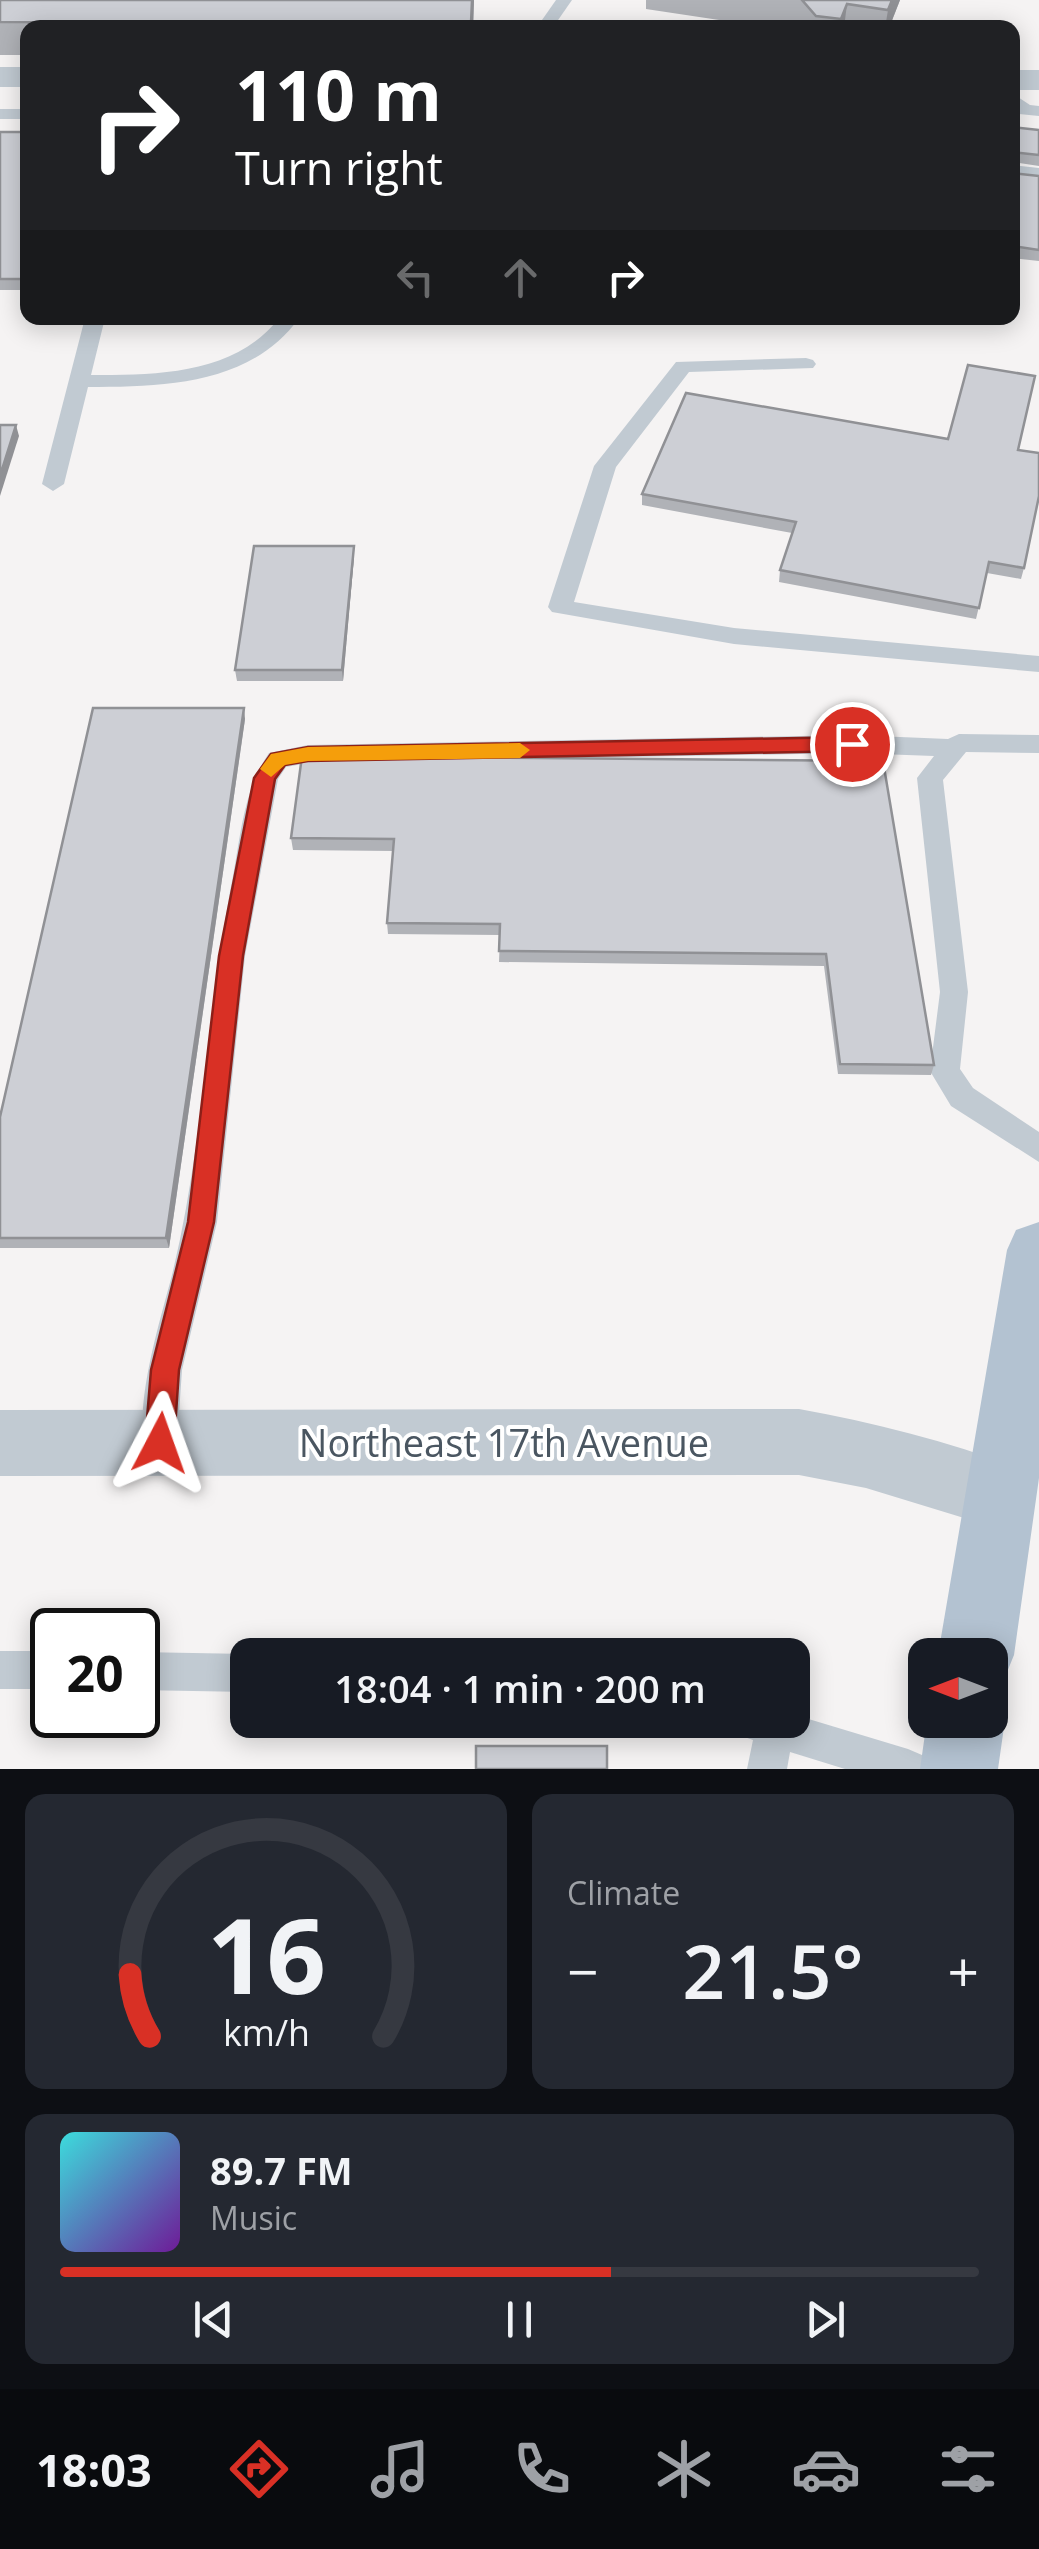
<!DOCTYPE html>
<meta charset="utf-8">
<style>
:root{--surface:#171b24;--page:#242831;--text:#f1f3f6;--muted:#9ea1a6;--line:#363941;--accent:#d93025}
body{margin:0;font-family:"Open Sans",sans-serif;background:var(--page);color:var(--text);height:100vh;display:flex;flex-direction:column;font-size:38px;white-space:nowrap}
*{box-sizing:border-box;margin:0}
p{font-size:32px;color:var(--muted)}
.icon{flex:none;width:55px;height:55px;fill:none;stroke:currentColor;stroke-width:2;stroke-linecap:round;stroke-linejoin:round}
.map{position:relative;height:1769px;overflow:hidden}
.side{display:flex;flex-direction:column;gap:25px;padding:25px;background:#0d0f14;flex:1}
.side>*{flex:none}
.banner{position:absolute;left:20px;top:20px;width:1000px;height:305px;border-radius:20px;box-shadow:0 5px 25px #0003;background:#202124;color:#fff;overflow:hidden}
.needle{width:65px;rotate:270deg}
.tools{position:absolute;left:908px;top:1638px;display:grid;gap:20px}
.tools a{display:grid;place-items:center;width:100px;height:100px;border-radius:20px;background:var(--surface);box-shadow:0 5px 25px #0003;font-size:50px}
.speed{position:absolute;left:30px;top:1608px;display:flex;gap:20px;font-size:50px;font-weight:700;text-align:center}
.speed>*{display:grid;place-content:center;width:130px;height:130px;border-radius:50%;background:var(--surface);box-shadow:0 5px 25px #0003;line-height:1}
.speed .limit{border:5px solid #111;border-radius:15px;background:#fff;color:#111}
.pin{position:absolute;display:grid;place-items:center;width:85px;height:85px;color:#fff;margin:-42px;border:5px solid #fff;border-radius:50%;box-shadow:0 2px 10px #0007}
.me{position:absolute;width:110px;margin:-55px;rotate:4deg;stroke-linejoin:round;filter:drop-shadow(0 0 8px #0008)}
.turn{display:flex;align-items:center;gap:35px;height:210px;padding:0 50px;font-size:45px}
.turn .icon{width:130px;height:130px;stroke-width:2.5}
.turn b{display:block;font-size:70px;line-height:85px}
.lanes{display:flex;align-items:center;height:95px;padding:0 50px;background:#0003;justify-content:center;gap:50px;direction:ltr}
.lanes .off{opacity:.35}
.big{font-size:75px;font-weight:600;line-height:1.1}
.side .card{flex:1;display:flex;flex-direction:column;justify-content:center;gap:15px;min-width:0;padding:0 35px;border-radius:20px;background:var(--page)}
.side .dial{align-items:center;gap:0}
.dial svg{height:260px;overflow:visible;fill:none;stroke:var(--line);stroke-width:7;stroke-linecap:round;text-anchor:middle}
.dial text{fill:var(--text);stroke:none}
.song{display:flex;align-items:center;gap:30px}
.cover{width:120px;height:120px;border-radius:15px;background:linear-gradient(135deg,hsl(180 70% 55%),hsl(280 70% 35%))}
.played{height:10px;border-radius:5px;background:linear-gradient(90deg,var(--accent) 60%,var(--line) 60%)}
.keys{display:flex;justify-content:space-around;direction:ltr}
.heat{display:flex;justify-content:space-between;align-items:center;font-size:55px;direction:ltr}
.side .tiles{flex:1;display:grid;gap:25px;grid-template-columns:1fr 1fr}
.card:last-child{grid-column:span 2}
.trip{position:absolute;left:230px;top:1638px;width:580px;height:100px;border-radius:20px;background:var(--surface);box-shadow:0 5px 25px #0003;font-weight:600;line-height:100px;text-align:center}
.dock{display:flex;height:160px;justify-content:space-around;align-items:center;background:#090b0e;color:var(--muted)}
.dock .icon{width:70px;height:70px}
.dock .current{color:var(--accent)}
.dock b{font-size:45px;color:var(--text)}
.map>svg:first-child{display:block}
</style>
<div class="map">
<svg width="1039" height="1769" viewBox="0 0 1039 1769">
<rect width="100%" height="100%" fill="#f5f3f3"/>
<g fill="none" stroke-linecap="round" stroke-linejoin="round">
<g fill="#c1cad2" fill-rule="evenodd">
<path d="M556,0H572L556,23H544L542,20Z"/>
<path d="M1012,93L1030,105L1039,106V116L1019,114L1012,108Z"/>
<rect x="0" y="109" width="28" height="10"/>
<path d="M1012,165L1039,168V178L1012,175Z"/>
<path d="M85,318H105L91,375C157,375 235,375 279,318H299C251,385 164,387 88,387L64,484L53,491L42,484Z"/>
<path d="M806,358L813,360L816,364L813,368L689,372L616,467L574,602L734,628L1039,656V672L734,644L552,612L548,607L594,466L676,362Z"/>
<path d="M959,734L1039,735V753L966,752L943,780L968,992L960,1069L973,1088L1039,1132V1162L951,1106L930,1071L940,992L917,778L934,756L852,753L308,763L286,767L278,779L245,956L217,1222L182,1370L177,1443L172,1455L160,1460L148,1455C130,1415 161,1318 172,1275C204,1145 207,1008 233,876C241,833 244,789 269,753L308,745L852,735L948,739Z"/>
<rect x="0" y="1651" width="52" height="38"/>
<path d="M138,1652L248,1654V1692L138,1690Z"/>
<path d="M792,1714L908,1749L922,1755L928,1769H845L790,1752L787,1769H747L753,1740L736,1734L731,1720H792Z"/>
</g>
<path fill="#c1cad2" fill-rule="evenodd" d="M799,1409C875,1423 953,1442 1025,1471L1036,1495L1025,1519L1000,1529L866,1488L799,1475L0,1476V1410Z"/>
<g fill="#c1cad2" fill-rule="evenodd">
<rect x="0" y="67" width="28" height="20"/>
<rect x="1012" y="70" width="27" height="20"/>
</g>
<g fill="#b3c2d1" fill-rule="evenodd">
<path d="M1039,1222V1478L1014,1655L1003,1682L990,1687V1655H938L1007,1250L1016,1230Z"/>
<path d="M990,1691L1005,1720L998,1769H920L927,1720H990Z"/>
</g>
</g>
<g fill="#b0b2b7">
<path d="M0,0H474L473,28H28V55H0Z"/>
<path d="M646,0H900L889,28H773L646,9Z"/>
<path d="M1012,127L1039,130V166L1012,162Z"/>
<rect x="0" y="132" width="28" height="158"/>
<path d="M1012,173L1039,176V261L1012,258Z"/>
<path d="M152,318H253V319L153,320Z"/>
<path d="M948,439L1018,450L1024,568L1021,579L987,573L976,619L779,582L780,570L792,533L642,505V494Z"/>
<path d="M354,546V557L343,681H237L235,670Z"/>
<path d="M245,719L169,1248H0V1117Z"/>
<path d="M883,761L934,1065L931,1075L838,1074L824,966L499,962L500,935L388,934L387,923L393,851L293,850L291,838Z"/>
</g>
<g fill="#909195">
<path d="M472,0H474L473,28H471Z"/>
<path d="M892,0H900L889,28H885L888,10Z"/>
<path d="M847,4L844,28H840L841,19Z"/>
<path d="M16,425L19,436L0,496V476Z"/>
<path d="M354,546V557L343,681L342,670Z"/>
<path d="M244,708L245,719L169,1248L166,1238Z"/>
</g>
<g fill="#cdcfd5" stroke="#909195" stroke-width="2.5">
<path d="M0,0H472L471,23L0,22Z"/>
<path d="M802,0H892L888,10L847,4L841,19L816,16Z"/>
<path d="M1012,127L1039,130V155L1012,152Z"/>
<rect x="0" y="132" width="28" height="147"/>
<path d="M1012,173L1039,176V250L1012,246Z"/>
<path d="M968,365L1035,376L1018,450L1039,453V496L1024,568L989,562L979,608L780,570L796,522L642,494L686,393L948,439Z"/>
<path d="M0,425H16L0,476Z"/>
<path d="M254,546H354L342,670H235Z"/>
<path d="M93,708H244L166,1238H0V1117Z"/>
<path d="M302,756L883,761L934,1065L840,1064L826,954L499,951L500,924L387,923L394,839L291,838Z"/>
<rect x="476" y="1746" width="131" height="23"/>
</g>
<path fill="#d93025" stroke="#8d1f18" stroke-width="2.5" d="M852,737L862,744L852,751L308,761L285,765L275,779L243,956L214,1222L179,1370L174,1443L170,1452L160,1456L150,1452L145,1443L151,1370L188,1222L219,956L254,778L271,754L308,747Z"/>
<path fill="#f59e0b" d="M520,743L530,750L520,758L308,761L285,765L271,777L260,769L271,754L308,747Z"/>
<g text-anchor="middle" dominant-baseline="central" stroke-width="8" stroke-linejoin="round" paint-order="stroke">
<g font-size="38" fill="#4a5661" stroke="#fff">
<text x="504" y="1442">Northeast 17th Avenue</text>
</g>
</g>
</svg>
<div class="tools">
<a><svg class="needle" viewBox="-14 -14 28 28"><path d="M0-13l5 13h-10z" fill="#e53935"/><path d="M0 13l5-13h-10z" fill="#9ea1a6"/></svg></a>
</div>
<div class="speed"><div class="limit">20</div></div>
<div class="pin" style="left:852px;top:744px;background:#d93025"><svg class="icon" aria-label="arrive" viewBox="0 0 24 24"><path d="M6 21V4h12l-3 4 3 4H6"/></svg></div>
<svg class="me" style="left:160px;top:1443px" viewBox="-20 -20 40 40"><path d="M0-17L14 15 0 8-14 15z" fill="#d93025" stroke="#fff" stroke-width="4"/></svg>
<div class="trip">18:04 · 1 min · 200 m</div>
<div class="banner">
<div class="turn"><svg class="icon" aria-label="right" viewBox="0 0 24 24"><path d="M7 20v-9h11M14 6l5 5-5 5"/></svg><div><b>110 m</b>Turn right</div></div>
<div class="lanes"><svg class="icon off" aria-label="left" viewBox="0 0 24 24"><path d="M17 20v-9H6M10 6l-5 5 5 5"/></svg><svg class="icon off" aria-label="ahead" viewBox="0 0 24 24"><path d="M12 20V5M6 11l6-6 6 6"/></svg><svg class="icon" aria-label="right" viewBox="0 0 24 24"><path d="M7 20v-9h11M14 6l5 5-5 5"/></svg></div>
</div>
</div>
<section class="side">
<div class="tiles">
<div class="card dial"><svg viewBox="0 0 100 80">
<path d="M14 69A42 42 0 1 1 86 69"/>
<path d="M14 69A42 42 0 0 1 8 50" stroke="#d93025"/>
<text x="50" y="56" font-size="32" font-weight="700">16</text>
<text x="50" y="72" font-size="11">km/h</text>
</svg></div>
<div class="card"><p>Climate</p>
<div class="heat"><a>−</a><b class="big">21.5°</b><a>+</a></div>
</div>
<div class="card">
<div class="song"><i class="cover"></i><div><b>89.7 FM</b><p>Music</p></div></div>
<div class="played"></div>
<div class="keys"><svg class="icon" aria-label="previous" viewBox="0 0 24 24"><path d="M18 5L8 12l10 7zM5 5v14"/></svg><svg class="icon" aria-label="pause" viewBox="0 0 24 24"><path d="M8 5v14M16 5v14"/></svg><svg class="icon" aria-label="next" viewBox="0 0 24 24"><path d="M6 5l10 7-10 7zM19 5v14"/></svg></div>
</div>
</div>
</section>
<nav class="dock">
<b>18:03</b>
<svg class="icon current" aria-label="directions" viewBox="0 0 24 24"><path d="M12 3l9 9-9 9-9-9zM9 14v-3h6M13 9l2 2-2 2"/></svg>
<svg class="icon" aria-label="music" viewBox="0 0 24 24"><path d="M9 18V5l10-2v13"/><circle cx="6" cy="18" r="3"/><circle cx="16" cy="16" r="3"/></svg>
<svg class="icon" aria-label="phone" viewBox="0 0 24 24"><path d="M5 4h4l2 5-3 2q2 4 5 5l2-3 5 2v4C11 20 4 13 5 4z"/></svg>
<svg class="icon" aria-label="climate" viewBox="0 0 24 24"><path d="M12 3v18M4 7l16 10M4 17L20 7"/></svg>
<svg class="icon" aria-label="car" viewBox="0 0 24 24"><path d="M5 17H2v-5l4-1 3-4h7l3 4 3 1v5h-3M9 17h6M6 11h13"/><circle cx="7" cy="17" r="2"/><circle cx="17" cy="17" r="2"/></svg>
<svg class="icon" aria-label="filters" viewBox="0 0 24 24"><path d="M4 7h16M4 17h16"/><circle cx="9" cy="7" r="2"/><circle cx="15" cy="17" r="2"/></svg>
</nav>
